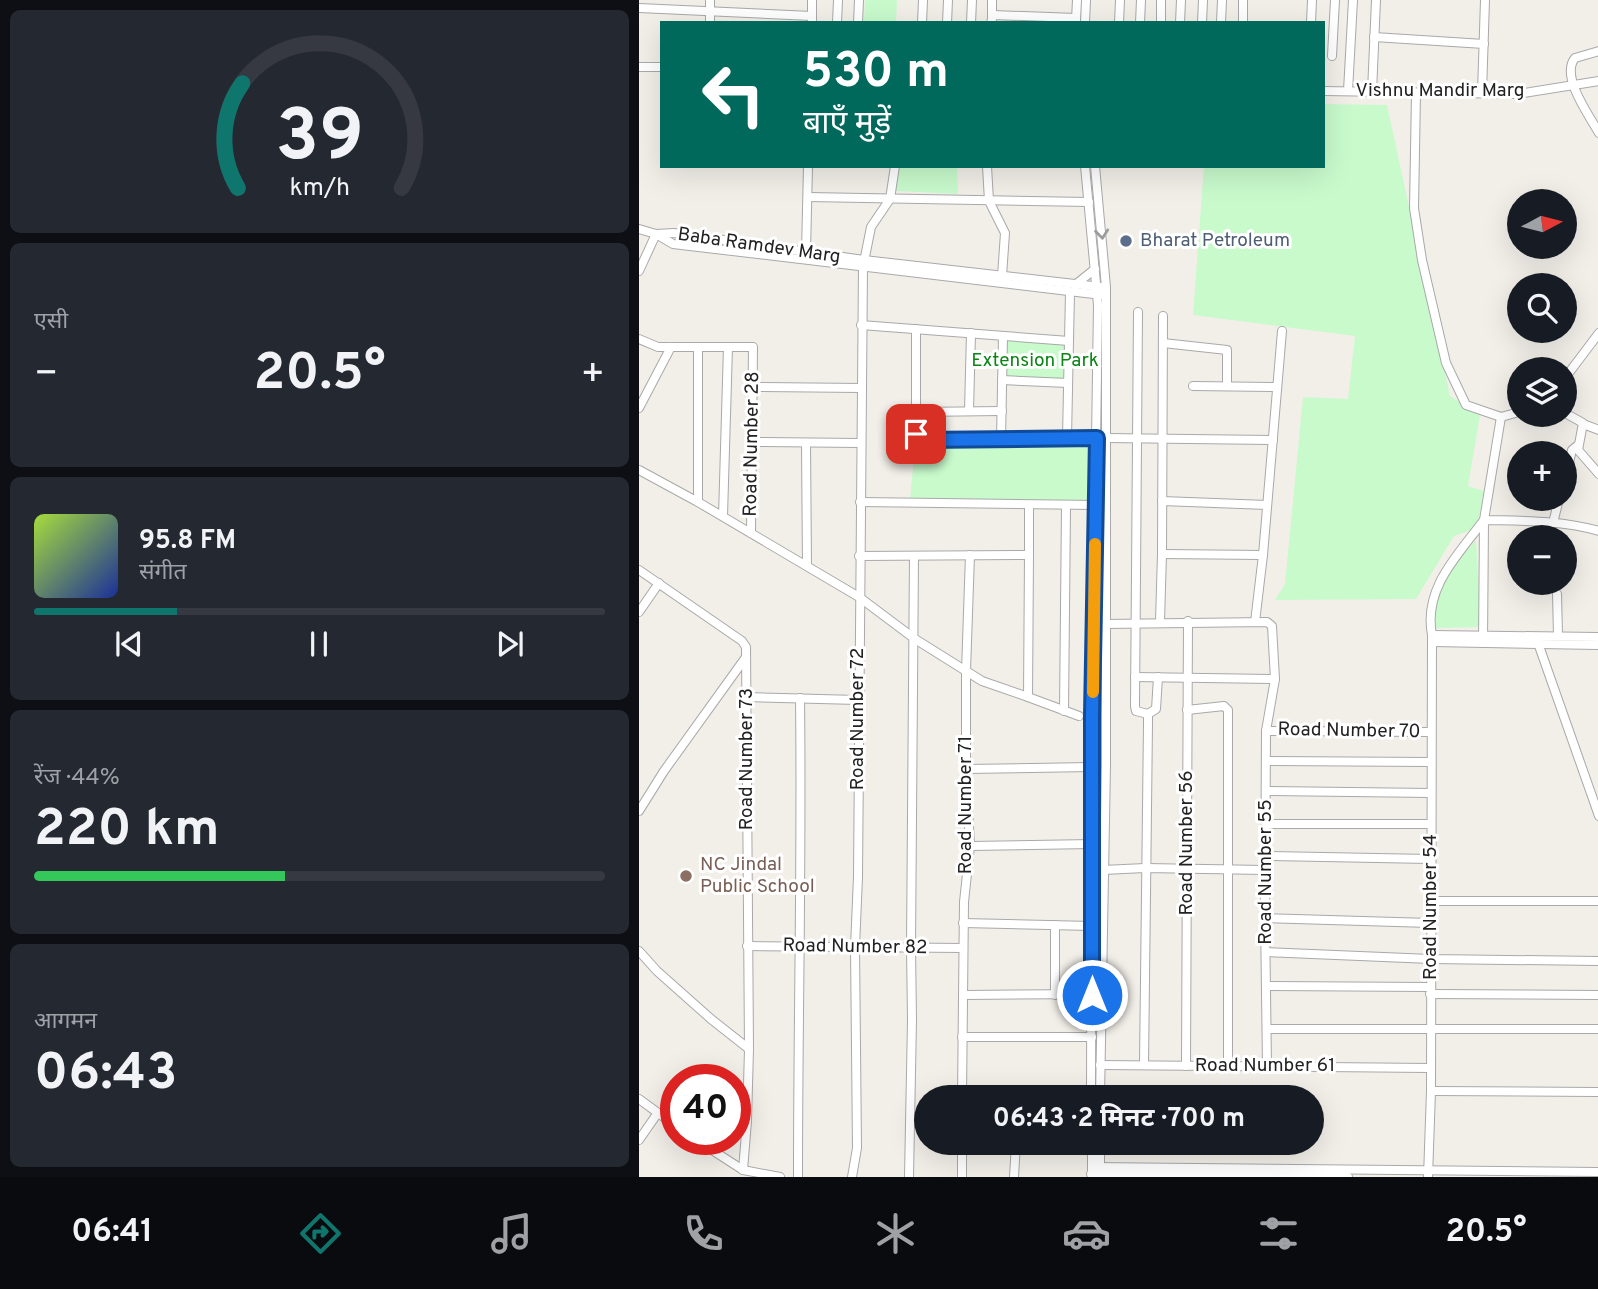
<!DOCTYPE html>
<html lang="hi">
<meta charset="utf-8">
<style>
:root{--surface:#171b24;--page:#242831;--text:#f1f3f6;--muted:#9ea1a6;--line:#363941;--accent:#0f766e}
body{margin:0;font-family:Overpass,"Noto Sans Devanagari",sans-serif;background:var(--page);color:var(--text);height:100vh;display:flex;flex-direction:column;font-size:26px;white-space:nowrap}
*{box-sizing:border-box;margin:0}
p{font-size:23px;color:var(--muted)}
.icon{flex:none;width:38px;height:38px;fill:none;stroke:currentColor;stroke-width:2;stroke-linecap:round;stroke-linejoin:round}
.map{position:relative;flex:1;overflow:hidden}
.panel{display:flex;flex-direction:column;gap:10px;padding:10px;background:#0d0f14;width:639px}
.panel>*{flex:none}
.top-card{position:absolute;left:21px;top:21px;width:665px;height:147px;border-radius:0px;box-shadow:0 7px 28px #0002;background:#00695c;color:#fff;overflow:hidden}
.needle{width:46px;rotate:83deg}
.tools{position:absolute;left:868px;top:189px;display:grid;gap:14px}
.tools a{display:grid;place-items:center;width:70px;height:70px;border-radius:50%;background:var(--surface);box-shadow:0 7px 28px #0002;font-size:35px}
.speed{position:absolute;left:21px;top:1064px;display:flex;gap:14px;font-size:35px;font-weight:700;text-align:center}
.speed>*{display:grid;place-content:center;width:91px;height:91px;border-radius:50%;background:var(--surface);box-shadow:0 7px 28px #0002;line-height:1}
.speed .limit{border:10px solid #d22;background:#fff;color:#111}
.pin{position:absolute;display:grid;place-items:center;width:60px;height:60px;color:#fff;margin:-30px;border-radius:14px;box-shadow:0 4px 10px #0006}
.me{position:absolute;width:77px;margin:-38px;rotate:0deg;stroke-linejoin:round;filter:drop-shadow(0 0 5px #0008)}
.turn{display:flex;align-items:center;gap:24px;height:147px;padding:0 28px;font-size:32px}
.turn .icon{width:91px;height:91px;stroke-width:2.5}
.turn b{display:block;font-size:49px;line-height:60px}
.big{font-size:52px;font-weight:700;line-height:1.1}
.panel .widget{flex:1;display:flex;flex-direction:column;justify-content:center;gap:10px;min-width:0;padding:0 24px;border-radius:10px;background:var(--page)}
.panel .dial{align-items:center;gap:0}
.dial svg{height:182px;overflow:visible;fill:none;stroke:var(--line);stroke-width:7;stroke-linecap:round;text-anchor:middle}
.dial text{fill:var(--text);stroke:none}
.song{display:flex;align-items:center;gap:21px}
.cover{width:84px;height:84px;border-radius:10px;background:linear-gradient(135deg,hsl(80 70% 55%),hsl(230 70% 35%))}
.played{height:7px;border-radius:4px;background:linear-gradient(90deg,var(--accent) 25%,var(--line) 25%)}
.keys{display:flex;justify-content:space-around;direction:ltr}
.heat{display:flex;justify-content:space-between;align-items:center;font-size:38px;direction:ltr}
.charge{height:10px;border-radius:5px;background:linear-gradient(90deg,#34c759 44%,var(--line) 0)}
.trip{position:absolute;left:275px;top:1085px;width:410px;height:70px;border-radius:35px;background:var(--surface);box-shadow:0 7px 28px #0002;font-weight:700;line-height:70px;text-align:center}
.menu{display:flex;height:112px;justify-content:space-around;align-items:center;background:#090b0e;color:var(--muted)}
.menu .icon{width:49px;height:49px}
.menu .current{color:var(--accent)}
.menu b{font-size:32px;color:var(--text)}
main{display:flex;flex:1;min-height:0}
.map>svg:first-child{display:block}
</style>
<main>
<section class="panel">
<div class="widget dial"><svg viewBox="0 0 100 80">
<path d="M14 69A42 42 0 1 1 86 69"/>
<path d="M14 69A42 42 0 0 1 16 23" stroke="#0f766e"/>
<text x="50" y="56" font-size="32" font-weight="700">39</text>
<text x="50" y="72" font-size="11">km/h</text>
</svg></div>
<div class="widget"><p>एसी</p>
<div class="heat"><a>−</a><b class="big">20.5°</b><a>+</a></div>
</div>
<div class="widget">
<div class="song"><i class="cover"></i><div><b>95.8 FM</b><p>संगीत</p></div></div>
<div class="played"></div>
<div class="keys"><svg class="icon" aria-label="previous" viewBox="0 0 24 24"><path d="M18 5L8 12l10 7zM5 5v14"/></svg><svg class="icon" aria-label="pause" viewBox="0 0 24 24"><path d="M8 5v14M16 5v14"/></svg><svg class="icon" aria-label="next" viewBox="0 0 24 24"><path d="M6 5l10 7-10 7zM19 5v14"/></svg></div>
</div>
<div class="widget"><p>रेंज · 44%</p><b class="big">220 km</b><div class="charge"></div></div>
<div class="widget"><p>आगमन</p><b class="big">06:43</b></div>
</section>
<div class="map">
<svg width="960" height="1177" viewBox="0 0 960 1177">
<rect width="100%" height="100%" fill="#f2efe9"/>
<g fill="#c8facc">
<path d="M226,0H258L257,23H225Z"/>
<path d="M684,104L748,105L811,396L841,415L829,486L845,491L838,528L815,536L777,599L636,600L646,584L664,397L709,399L716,336L554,315L565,166H684Z"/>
<path d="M259,166H318L319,194L257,191Z"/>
<path d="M367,339L427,343L429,383L363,380Z"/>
<path d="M455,440L454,503L271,500L276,445Z"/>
<path d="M837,540L842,627L796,628L798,589L804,578Z"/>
</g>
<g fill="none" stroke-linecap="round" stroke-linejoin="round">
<g stroke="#a9a9a9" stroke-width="10">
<g id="minor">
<path d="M0,8L173,16"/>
<path d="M353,16V0"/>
<path d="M437,20L438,0"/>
<path d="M71,23V0"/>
<path d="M173,23V0"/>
<path d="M198,23L199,0"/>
<path d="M219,23L220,0"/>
<path d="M283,23L284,0"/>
<path d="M308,23L309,0"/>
<path d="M332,23L333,0"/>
<path d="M352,23L354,15L437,18"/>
<path d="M446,23L447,0"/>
<path d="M480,23L481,0"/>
<path d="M501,23L502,0"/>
<path d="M522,23V0"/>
<path d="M541,23L542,0"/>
<path d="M563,23L564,0"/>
<path d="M582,23L583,0"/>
<path d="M604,23V0"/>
<path d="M672,23L673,0"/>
<path d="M735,37L845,44"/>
<path d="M960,51L936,58C921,76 950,115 960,133"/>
<path d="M693,56L696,0"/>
<path d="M0,67H23"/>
<path d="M684,91L879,94L960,81"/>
<path d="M709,91L714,0"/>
<path d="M733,92L737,0"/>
<path d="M777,93L775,208L783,260L807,363L827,405L862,417L880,412"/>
<path d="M843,93L846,0"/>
<path d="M348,166L350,201L366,233L363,276"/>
<path d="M446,166L459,305L453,716L452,1097"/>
<path d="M456,166L467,287V764L461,1097"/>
<path d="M169,197L450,202"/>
<path d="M0,229L17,234L34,244L463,295"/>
<path d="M17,234L35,233L225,260L462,287"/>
<path d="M167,252L169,166"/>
<path d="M0,271L17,234"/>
<path d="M436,285L456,269"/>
<path d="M499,312L496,706L497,711L509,714"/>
<path d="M222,325L430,341"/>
<path d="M277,329V434L280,439L458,438"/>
<path d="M0,339L19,347H114L112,533"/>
<path d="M524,343L588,350V386"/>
<path d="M59,347V502"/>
<path d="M926,378L960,333"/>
<path d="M363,380L429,383"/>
<path d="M554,386L638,387"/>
<path d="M114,387L222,388"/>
<path d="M0,408L32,347"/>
<path d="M330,411L332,333"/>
<path d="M278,412L363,411"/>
<path d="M926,413L944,423L939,450L960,474"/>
<path d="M944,424L960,430"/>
<path d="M428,438L431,292"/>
<path d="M467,438L634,440"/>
<path d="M362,439L364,336"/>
<path d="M113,442L221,443"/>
<path d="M167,443L168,566"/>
<path d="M0,470L59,502L220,597L276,639L343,681L389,697"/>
<path d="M926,478L933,450L938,446"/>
<path d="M523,501L628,505"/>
<path d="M221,502L456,505"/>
<path d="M84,516L89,347"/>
<path d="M914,523L920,499"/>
<path d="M523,554L624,555"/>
<path d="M390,555V505"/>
<path d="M220,556L390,555L389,697L440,716"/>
<path d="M0,570L103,641L107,647L110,1049L108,1121L104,1170"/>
<path d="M918,594L919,635"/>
<path d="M0,612L20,583"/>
<path d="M521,621L523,554L524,316"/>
<path d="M616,622L624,555L643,331"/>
<path d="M466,624L628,622L633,626L636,679L496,677"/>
<path d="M793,635C784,588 819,555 845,520C883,521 922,520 960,531"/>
<path d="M793,642L960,645"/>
<path d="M844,643L845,520L862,417"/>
<path d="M899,643L960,816"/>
<path d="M107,697L219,700"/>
<path d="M548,710L585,706L589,710V1066"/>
<path d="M425,711L427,506"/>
<path d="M627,731L792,732"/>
<path d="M628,761L792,762"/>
<path d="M327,769L453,767"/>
<path d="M627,791L792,793"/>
<path d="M0,811L25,771L107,657"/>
<path d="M627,824H792"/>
<path d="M331,846L454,844"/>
<path d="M627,856L791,859"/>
<path d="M464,870L506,868L626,870"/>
<path d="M792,901H960"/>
<path d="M626,918L791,923"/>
<path d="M324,923L453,926"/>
<path d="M108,946L324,948"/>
<path d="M0,951L18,971L72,1019L110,1049"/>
<path d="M627,952L792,959L960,961"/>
<path d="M627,986L791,987"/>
<path d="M791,994L960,995"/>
<path d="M324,995L453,994"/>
<path d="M416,995V925"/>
<path d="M628,1029H960"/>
<path d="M323,1037H453"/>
<path d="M461,1065L791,1068"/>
<path d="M505,1065L509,723V714L517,709L519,677"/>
<path d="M547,1066L549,621"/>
<path d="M628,1066L626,918L627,731L636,679"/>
<path d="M792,1091L960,1092"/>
<path d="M323,1097L325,902L331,846L327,769V671L331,555"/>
<path d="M0,1099L37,1126"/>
<path d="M56,1139L104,1170L141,1177"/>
<path d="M0,1140L18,1114"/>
<path d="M453,1167L960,1172"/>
<path d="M453,1171V1143"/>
<path d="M461,1171V1143"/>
<path d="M452,1174L709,1177"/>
<path d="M159,1177C159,1017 163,858 161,698"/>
<path d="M213,1177L218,1148L216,947L219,877L224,267L232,227L251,199L256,166"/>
<path d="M270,1177L273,1020L272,947L275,556"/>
<path d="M323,1177V1143"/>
<path d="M375,1177L377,1143"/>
<path d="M789,1177L792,1091L793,635L960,637"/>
</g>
</g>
<use href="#minor" stroke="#fff" stroke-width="8"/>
</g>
<defs><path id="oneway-chevron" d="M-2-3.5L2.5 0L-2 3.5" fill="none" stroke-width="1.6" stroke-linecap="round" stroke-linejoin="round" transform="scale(1.75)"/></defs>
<use stroke="#9c9c9c" href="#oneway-chevron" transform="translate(463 234) rotate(84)"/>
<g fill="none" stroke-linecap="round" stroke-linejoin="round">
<g stroke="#114b97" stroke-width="18">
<path id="route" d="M277,434L283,440L458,438L453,716V995"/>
</g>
<use href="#route" stroke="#1a73e8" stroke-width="12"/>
<path stroke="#f59e0b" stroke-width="12" d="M454,692L456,544"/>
</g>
<circle fill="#5c6f8a" stroke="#fff" stroke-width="2.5" cx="487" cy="241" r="7"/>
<circle fill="#8d6e63" stroke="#fff" stroke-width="2.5" cx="47" cy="876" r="7"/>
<g text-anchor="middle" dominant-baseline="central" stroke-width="6" stroke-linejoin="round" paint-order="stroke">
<g font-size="19" fill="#222" stroke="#fff">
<text x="801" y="91">Vishnu Mandir Marg</text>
<text transform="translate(120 246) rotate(8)">Baba Ramdev Marg</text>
<text transform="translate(113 444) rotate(-89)">Road Number 28</text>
<text transform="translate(219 719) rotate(-90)">Road Number 72</text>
<text transform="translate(710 731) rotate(1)">Road Number 70</text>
<text transform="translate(108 759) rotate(-90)">Road Number 73</text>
<text transform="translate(327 805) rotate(-90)">Road Number 71</text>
<text transform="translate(548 843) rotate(-90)">Road Number 56</text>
<text transform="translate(627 872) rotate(-90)">Road Number 55</text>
<text transform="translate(792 907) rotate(-90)">Road Number 54</text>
<text transform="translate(216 947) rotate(1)">Road Number 82</text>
<text x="626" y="1066">Road Number 61</text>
</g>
<g font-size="19" fill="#4e5e75" stroke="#fff" text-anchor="start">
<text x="501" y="241">Bharat Petroleum</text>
</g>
<g font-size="19" fill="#0c8416" stroke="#fff">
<text x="396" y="361">Extension Park</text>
</g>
<g font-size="19" fill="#785e54" stroke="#fff" text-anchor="start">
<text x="61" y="865">NC Jindal<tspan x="61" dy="22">Public School</tspan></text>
</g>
</g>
</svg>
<div class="tools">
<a><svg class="needle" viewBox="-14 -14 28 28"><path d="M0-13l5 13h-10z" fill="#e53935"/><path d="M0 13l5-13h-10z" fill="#9ea1a6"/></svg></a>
<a><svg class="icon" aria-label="search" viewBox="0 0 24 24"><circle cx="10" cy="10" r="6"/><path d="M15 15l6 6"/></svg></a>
<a><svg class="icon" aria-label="layers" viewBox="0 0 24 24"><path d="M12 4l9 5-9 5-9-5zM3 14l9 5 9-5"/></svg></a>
<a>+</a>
<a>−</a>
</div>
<div class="speed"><div class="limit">40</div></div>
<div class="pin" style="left:277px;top:434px;background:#d93025"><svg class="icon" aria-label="arrive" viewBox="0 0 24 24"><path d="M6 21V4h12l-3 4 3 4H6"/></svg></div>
<svg class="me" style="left:453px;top:995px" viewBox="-20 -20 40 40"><circle r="17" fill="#1a73e8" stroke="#fff" stroke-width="3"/><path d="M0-11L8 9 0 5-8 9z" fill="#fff"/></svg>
<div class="trip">06:43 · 2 मिनट · 700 m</div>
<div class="top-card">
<div class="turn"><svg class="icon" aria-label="left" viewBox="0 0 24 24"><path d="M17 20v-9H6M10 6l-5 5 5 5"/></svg><div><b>530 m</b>बाएँ मुड़ें</div></div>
</div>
</div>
</main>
<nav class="menu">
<b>06:41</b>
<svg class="icon current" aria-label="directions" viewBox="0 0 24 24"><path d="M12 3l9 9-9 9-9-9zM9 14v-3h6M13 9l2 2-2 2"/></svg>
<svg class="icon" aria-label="music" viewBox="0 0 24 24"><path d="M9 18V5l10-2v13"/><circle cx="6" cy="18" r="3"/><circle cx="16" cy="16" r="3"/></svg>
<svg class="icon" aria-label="phone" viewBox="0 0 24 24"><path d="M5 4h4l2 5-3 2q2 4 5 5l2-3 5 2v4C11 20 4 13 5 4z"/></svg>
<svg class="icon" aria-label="climate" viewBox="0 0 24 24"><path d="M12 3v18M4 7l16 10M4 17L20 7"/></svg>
<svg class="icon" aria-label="car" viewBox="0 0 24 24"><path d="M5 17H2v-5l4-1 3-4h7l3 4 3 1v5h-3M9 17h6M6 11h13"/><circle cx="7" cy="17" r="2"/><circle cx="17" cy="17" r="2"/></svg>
<svg class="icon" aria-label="filters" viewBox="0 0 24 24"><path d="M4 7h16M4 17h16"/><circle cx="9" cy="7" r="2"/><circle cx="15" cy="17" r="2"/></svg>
<b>20.5°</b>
</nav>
